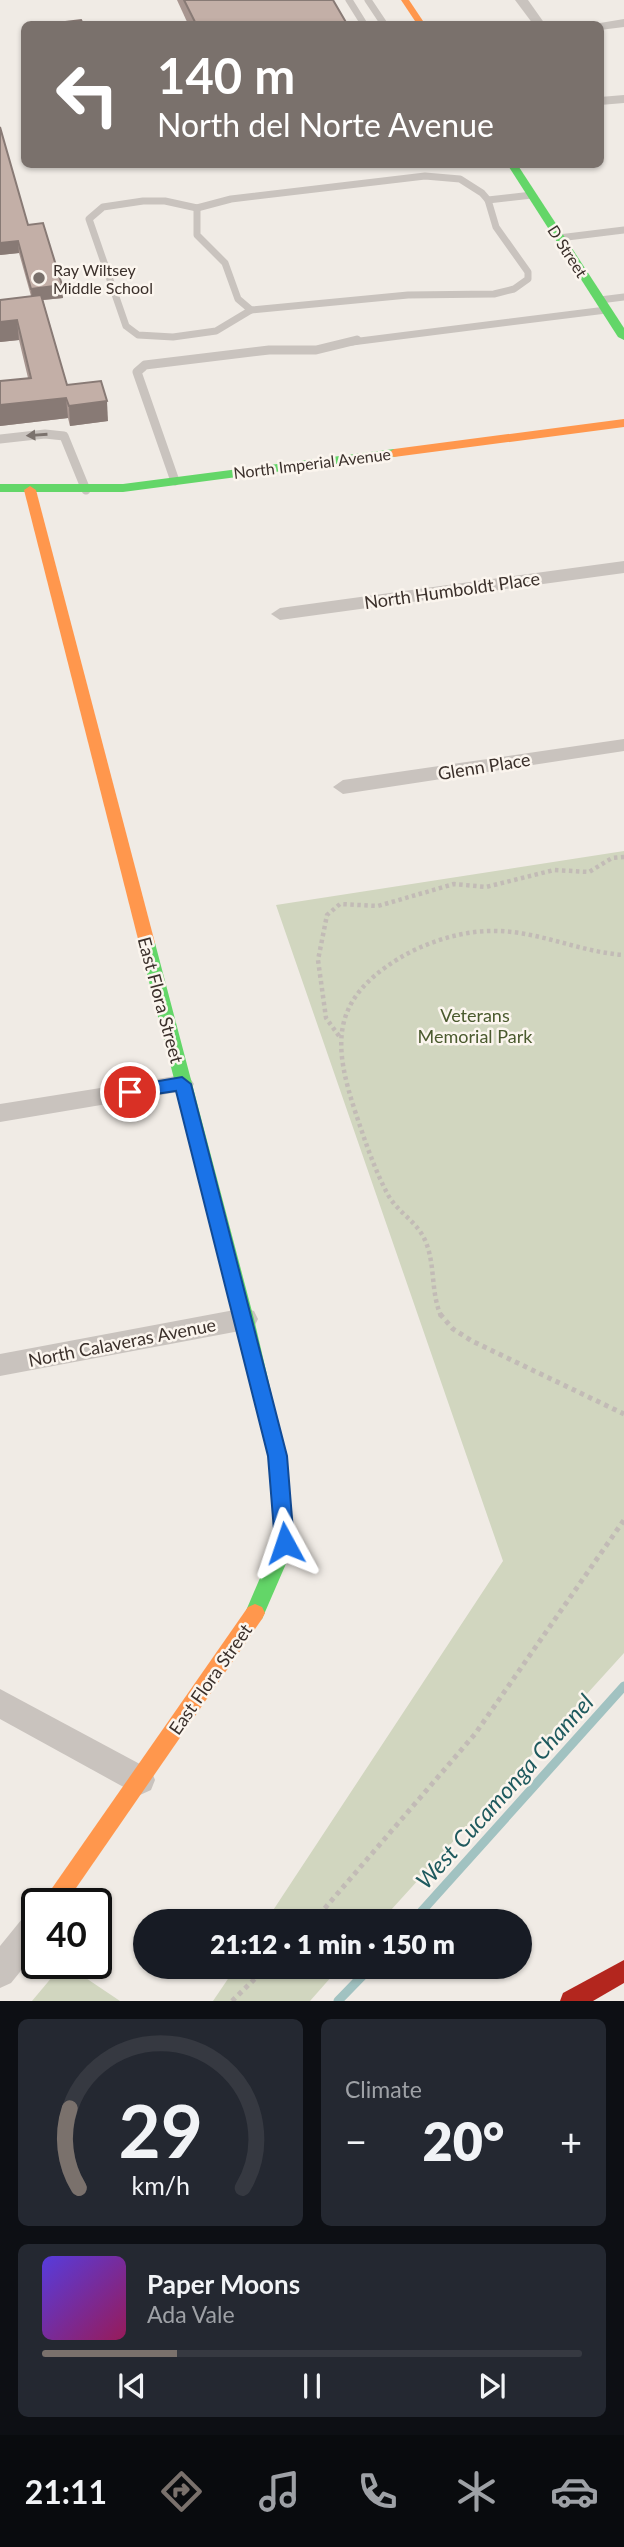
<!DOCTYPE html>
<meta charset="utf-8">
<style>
:root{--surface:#171b24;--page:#242831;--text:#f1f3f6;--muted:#9ea1a6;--line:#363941;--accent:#7a716c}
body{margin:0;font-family:Lato,sans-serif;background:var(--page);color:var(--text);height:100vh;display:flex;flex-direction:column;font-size:26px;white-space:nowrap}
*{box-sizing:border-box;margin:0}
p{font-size:23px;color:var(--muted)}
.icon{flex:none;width:38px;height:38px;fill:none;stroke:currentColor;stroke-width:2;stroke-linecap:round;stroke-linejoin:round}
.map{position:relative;height:2001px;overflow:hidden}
.drawer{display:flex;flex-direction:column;gap:18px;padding:18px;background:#0d0f14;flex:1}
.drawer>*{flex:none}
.top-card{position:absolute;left:21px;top:21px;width:583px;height:147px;border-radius:10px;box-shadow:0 2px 5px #0004;background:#7a716c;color:#fff;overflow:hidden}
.speed{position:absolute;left:21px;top:1888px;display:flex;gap:14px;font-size:35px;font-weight:700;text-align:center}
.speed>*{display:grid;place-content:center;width:91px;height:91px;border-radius:50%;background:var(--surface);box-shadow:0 2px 5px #0004;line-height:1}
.speed .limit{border:4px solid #111;border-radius:10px;background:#fff;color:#111}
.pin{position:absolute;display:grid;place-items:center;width:60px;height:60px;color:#fff;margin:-30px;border:4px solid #fff;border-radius:50%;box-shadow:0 2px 7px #0007}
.me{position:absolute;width:77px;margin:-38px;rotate:355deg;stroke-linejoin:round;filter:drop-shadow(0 0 5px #0008)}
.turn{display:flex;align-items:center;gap:24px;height:147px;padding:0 21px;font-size:32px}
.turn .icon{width:91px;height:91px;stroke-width:2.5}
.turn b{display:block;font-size:49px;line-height:60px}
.big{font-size:52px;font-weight:800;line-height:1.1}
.drawer .tile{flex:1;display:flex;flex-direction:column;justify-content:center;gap:10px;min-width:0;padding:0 24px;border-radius:10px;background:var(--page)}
.drawer .dial{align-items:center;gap:0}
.dial svg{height:182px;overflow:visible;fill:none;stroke:var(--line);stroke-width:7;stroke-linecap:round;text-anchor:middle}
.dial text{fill:var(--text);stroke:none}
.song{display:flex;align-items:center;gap:21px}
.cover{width:84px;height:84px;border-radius:10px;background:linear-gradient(135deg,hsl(250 70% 55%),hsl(330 70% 35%))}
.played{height:7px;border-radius:4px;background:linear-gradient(90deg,var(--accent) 25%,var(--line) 25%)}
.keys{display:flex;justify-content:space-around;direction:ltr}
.heat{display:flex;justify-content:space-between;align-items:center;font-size:38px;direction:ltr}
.drawer .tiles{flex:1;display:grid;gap:18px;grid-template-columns:1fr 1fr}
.tile:last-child{grid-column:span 2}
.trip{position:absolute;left:133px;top:1909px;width:399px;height:70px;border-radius:35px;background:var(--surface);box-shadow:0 2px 5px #0004;font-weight:800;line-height:70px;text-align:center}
.tab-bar{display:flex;height:112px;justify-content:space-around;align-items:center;background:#090b0e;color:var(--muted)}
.tab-bar .icon{width:49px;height:49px}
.tab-bar .current{color:var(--accent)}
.tab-bar b{font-size:32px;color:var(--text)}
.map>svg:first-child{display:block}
</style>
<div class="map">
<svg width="624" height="2001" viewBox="0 0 624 2001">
<rect width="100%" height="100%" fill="#f0ebe5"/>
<g fill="#d1d6bf">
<path d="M624,851V1653L381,1921H266L503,1561L276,905Z"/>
<path d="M63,1964H65L120,2001H32Z"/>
<path d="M236,1967H340L310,2001H213Z"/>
</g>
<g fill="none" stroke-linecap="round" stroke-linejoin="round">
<g stroke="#a1c2c1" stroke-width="9">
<path d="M412,1922L624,1686"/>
<path d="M338,2001L371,1967"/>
</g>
<g stroke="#c2bbb6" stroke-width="4.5" stroke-dasharray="3.5 3.5" stroke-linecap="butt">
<path d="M339,1036L326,1018L318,960L327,915L340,904L378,906L454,884L486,887L554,870L589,872L612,858L624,857"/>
<path d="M441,1316C430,1291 436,1262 424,1238C415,1220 396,1211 387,1193C374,1168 365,1141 356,1114C333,1045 330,1001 398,959C424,943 458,932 488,931C535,929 578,952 624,955"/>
</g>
<g stroke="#c2bbb6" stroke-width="5" stroke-dasharray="4.5 4.5" stroke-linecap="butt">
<path d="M440,1314L453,1329L472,1341L624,1414"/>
<path d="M313,1922L475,1734L624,1520"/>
<path d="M232,2001L267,1967"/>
</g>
<g stroke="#c9c3be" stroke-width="7">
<path d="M349,0L364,24"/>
<path d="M368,0L384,24"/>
<path d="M425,176L460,179L482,193L488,200L496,227L528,272V279L514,289L494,294L408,295L251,310L216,331L173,337L138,335L126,326L89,219L103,207L143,201H165L197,208L231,199Z"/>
<path d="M488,200L532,195"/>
<path d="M197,208V235L225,263L238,299L251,310"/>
<path d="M559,238L624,230"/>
<path d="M600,300L624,297"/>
<path d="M352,342L606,310"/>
</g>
<g stroke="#c9c3be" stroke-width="9">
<path d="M0,439L45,434L64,436L86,490"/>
<path d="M175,481L137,372L145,365L269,350H316L357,340"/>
</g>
<g fill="#c9c3be" fill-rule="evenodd">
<path d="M515,0H528L545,24H533Z"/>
<path d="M624,19V27L600,30V24H594Z"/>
<path d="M624,95V103L600,105V97Z"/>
<path d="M624,561V573L280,620L271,614L280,608Z"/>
<path d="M624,739V751L343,794L333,787L343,780Z"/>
<path d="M182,1075L190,1078L194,1084L190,1090L0,1122V1104Z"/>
<path d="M245,1308L254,1311L258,1319L254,1327L245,1330L0,1376V1354Z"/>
<path d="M0,1689L151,1770L155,1780L151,1790L140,1795L129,1790L0,1719Z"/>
<path d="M37,1909V1951L11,1983L0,1988V1946L26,1914Z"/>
</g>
<g fill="#63d668" fill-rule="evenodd">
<path d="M507,164H517L624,328V340L618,337Z"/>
<path d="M394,449L400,453L398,456L123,492H0V484H123Z"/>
<path d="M147,938L155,943L254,1319L286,1456L295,1543L262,1619L255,1622L248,1619L245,1613L275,1543L268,1456L236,1319L139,943Z"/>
</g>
<g fill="#ff974d" fill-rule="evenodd">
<path d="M401,0H409L425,24H417Z"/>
<path d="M624,419V427L394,457L388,453L394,449Z"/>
<path d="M30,486L36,490L155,943L147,948L139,943L24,490Z"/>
<path d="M255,1604L262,1607L265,1613L262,1619L65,1904H41L248,1607Z"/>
</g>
<path fill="#b3261e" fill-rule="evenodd" d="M624,1960V1983L593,2001H560L563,1993Z"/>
</g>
<g fill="#a89690">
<path d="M177,0H333L347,24H188Z"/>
<path d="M28,225L63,298L43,300L67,385L108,421L70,426L68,418L0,426V381L28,378L19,340L0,342L31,296L19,253L0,255Z"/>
</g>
<g fill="#887a75">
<path d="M18,241L19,253L0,255V243Z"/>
<path d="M62,285L63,298L32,301L31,289Z"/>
<path d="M17,320L19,340L0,342V322Z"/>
<path d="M66,398L68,418L0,426V405Z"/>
<path d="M107,401L108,421L70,426L69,406Z"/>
</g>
<g fill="#c3afa7" stroke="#887a75" stroke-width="2">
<path d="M184,0H333L347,24H196Z"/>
<path d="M81,20L83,24H58L57,23Z"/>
<path d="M0,127L28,225L43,223L62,285L31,289L18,241L0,243Z"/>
<path d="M41,295L67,385L101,381L107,401L69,406L66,398L0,405V381L31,378L17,320L0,322V300Z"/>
</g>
<defs><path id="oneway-solid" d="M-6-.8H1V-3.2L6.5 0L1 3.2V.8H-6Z" transform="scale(1.75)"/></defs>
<use fill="#7b726d" href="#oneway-solid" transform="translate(37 435) rotate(176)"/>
<path fill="#1a73e8" stroke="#114b97" stroke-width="2" d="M182,1077L191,1084L287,1456L294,1543L292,1549L285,1552L278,1549L275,1543L268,1456L176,1091L130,1098L122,1092L130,1086Z"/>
<circle fill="#7a716c" stroke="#fbf5ee" stroke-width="2.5" cx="39" cy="278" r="7"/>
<g text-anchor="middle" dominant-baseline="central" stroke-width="5" stroke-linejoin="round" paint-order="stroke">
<g font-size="16" fill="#3b302b" stroke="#fbf5ee">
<text transform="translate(568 251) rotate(57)">D Street</text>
<text transform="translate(312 463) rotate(-7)">North Imperial Avenue</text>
</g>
<g font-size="16" fill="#3b302b" stroke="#fbf5ee" text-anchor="start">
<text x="53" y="269">Ray Wiltsey<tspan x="53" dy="18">Middle School</tspan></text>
</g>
<g font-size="18" fill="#3b302b" stroke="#fbf5ee">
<text transform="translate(452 590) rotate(-8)">North Humboldt Place</text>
<text transform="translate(484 766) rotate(-9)">Glenn Place</text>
<text transform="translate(161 1000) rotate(75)">East Flora Street</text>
<text transform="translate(122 1342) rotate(-11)">North Calaveras Avenue</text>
<text transform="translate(210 1679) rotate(-55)">East Flora Street</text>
</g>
<g font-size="18" fill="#4a5a2e" stroke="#fbf5ee">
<text x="475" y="1015">Veterans<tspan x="475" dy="21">Memorial Park</tspan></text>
</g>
<g font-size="23" font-style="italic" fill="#1f5a5e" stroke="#fbf5ee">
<text transform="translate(504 1791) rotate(-48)">West Cucamonga Channel</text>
</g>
</g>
</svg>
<div class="speed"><div class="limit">40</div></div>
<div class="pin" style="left:130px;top:1092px;background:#d93025"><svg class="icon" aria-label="arrive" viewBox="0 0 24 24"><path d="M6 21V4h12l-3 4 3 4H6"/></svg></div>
<svg class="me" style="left:285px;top:1543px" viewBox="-20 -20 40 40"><path d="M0-17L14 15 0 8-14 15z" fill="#1a73e8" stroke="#fff" stroke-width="4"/></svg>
<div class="trip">21:12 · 1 min · 150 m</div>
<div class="top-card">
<div class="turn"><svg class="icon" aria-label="left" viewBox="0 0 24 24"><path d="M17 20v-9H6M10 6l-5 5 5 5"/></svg><div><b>140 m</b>North del Norte Avenue</div></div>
</div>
</div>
<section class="drawer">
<div class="tiles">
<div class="tile dial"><svg viewBox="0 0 100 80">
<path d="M14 69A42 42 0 1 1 86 69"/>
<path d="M14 69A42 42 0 0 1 10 34" stroke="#7a716c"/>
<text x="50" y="56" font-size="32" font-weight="700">29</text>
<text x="50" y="72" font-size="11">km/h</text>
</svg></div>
<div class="tile"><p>Climate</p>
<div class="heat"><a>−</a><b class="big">20°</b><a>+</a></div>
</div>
<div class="tile">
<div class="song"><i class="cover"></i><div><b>Paper Moons</b><p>Ada Vale</p></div></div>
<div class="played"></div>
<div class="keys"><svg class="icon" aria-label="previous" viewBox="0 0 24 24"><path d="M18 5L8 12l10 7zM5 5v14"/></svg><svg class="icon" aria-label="pause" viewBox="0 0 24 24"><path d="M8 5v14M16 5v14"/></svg><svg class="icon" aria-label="next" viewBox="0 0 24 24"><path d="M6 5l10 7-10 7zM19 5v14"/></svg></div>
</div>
</div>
</section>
<nav class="tab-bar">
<b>21:11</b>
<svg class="icon current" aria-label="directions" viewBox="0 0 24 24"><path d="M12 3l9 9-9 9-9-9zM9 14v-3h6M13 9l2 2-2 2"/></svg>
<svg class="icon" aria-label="music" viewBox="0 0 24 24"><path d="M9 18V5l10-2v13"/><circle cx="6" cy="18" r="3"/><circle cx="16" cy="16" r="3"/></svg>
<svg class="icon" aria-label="phone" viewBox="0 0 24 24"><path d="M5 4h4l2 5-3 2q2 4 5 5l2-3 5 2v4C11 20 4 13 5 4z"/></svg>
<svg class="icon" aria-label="climate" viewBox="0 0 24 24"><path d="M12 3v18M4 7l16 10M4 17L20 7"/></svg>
<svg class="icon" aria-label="car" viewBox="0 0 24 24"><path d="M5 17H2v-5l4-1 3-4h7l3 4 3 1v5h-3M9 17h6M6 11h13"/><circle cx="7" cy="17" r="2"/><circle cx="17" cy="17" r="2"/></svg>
</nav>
